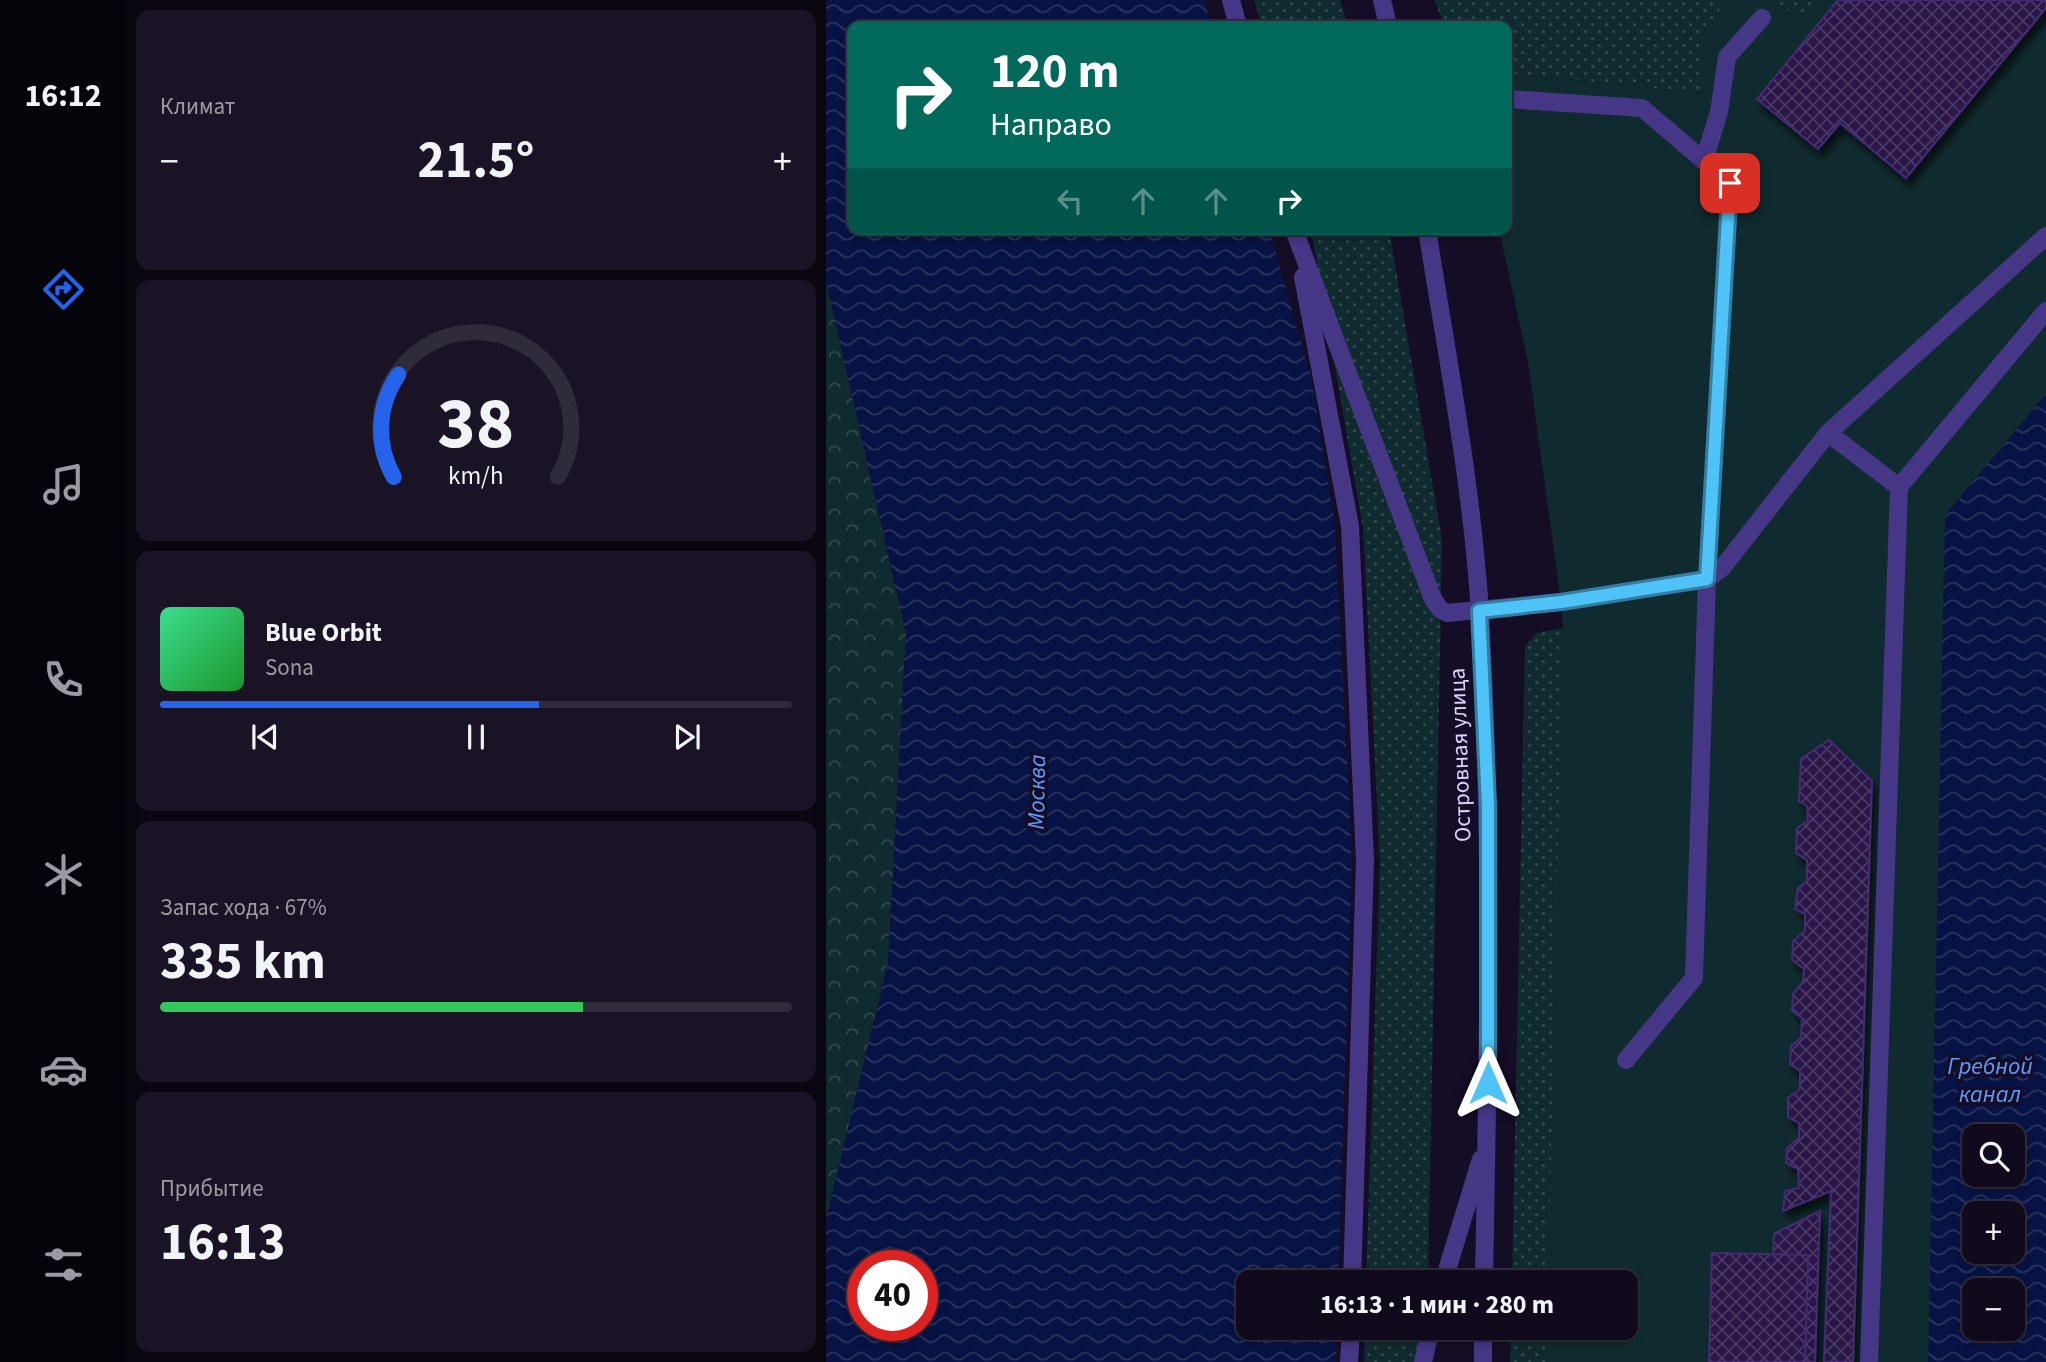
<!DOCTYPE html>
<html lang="ru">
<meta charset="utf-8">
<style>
:root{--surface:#100a1c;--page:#191325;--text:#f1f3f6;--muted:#9c9aa3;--line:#302b3b;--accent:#2563eb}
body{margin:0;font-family:"Source Sans 3",sans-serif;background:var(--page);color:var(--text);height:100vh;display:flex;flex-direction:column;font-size:26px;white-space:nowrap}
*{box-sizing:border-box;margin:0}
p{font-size:23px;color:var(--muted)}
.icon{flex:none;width:38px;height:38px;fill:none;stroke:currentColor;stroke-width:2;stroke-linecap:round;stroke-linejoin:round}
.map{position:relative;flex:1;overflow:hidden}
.drawer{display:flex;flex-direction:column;gap:10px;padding:10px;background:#09060f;width:700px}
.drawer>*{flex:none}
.top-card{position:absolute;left:21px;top:21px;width:665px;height:214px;border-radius:14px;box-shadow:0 4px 10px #0003,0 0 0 2px var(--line);background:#00695c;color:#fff;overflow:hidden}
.fabs{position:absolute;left:1136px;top:1124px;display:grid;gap:14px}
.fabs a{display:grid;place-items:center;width:63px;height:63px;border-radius:14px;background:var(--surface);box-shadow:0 4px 10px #0003,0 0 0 2px var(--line);font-size:35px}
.speed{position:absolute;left:21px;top:1250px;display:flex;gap:14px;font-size:35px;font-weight:700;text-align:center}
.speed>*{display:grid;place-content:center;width:91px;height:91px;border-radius:50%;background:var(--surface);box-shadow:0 4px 10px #0003,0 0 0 2px var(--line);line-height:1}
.speed .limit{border:10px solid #d22;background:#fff;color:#111}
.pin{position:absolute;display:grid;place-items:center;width:60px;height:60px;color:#fff;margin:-30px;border-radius:14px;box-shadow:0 4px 10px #0006}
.me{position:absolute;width:77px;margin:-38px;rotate:0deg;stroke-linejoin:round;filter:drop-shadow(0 0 5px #0008)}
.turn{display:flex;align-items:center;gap:24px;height:147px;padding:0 28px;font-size:32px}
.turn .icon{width:91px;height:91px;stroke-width:2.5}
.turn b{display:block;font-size:49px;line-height:60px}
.lanes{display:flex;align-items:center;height:66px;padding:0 28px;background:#0003;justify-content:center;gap:35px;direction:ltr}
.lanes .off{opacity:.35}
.big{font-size:52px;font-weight:700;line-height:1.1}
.drawer .tile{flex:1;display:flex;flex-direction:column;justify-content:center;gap:10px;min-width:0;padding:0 24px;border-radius:14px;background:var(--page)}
.drawer .dial{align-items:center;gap:0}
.dial svg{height:182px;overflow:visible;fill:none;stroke:var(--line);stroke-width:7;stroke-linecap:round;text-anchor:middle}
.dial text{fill:var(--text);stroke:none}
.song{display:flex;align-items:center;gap:21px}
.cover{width:84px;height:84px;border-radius:10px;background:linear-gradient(135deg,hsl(150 70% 55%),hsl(130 70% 35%))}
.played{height:7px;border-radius:4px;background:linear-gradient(90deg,var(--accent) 60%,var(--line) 60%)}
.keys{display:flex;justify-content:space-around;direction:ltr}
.heat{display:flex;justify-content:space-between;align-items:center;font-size:38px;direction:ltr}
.charge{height:10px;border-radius:5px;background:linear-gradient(90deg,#34c759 67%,var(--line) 0)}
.trip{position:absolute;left:410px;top:1270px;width:402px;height:70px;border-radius:14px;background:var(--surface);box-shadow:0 4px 10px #0003,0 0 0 2px var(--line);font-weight:700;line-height:70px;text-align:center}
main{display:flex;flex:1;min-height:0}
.dock{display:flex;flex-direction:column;width:126px;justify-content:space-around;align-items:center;background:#06040b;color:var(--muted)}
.dock .icon{width:49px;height:49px}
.dock .current{color:var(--accent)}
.dock b{font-size:32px;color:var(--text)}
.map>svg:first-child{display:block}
</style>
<main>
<nav class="dock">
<b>16:12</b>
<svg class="icon current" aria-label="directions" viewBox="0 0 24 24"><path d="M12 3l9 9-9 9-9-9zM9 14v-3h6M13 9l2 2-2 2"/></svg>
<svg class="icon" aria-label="music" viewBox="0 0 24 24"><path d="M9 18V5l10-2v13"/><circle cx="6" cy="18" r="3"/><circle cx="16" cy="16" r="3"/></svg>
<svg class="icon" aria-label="phone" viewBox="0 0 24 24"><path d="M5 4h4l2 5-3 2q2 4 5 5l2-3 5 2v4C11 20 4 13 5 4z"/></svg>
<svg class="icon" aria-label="climate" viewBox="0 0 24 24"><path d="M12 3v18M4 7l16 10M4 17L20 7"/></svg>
<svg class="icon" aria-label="car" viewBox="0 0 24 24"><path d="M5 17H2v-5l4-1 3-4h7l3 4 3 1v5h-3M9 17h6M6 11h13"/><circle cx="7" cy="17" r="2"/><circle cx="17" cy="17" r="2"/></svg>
<svg class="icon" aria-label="filters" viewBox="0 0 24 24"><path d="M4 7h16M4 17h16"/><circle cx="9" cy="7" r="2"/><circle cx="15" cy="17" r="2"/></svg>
</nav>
<section class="drawer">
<div class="tile"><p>Климат</p>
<div class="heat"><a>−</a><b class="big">21.5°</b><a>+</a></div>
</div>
<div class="tile dial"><svg viewBox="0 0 100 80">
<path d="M14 69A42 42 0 1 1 86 69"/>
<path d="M14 69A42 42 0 0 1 16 24" stroke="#2563eb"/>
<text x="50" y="56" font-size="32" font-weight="700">38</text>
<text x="50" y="72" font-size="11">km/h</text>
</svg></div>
<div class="tile">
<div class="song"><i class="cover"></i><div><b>Blue Orbit</b><p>Sona</p></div></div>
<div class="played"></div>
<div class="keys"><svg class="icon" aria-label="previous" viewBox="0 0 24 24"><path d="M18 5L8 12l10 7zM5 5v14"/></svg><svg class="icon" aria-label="pause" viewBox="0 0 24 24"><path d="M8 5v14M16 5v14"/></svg><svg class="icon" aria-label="next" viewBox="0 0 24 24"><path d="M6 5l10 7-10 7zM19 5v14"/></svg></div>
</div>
<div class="tile"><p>Запас хода · 67%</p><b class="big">335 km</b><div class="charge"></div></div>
<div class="tile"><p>Прибытие</p><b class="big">16:13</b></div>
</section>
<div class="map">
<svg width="1220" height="1362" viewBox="0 0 1220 1362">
<defs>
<pattern id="green-dots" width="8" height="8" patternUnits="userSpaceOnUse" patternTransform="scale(1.75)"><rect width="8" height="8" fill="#102b2f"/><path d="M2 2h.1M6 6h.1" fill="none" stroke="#32494e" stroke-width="1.8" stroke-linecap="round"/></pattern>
<pattern id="forest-crowns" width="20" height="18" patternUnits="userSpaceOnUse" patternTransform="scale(1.75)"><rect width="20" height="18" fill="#102b2f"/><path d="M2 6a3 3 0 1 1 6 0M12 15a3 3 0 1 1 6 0" fill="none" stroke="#32494e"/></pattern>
<pattern id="water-waves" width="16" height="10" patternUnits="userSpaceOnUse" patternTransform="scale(1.75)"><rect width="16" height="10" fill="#071344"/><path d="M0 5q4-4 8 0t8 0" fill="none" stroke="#2b3460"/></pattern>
<pattern id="building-cross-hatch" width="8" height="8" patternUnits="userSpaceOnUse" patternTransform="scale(1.75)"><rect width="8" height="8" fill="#2a1847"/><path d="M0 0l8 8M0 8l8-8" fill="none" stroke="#483963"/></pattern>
<filter id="shadow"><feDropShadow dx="4.5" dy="8" stdDeviation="3.5" flood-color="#0009"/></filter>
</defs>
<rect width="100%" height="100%" fill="#150d25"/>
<g fill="url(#green-dots)">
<path d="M428,0H514L522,26H436Z"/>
<path d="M608,0H901L873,38L878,93L681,73V26H619Z"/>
<path d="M948,0H989L974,19Z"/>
<path d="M485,229H563L616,540L602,1283H540L554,861L537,528Z"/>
<path d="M737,628L883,1362H684L685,1328H800V1283H686L699,647L710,633Z"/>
<path d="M539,1328H601L600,1362H538Z"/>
</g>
<path fill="url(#forest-crowns)" d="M0,281L80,633L62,963L0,1220Z"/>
<path fill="#102b2f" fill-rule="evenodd" d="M901,0H948L973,18L989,0H1220V1362H720L721,1328H800V1283H722L737,628L735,602L702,362L673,229H681V73L877,93L873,38ZM1148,1136H1186V1174H1148ZM1148,1213H1186V1251H1148ZM1148,1290H1186V1328H1148Z"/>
<g fill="url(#water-waves)" fill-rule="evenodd">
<path d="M0,0H378L386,26H26V229H443L486,381L509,527L526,860L512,1283H422V1328H511L510,1362H0V1220L62,963L80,633L0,281ZM37,1265H96V1325H37Z"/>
<path d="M1220,394V1362H1102L1119,515ZM1148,1136H1186V1174H1148ZM1148,1213H1186V1251H1148ZM1148,1290H1186V1328H1148Z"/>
</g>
<g fill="url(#building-cross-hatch)" stroke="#452974" stroke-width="2" filter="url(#shadow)">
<path d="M1012,0H1220V8L1080,178L1014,123L992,149L931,99Z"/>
<path d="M1003,740L1046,781L1027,1362H998L1005,1191L957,1211L959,1191L973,1188L972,1169L960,1163L961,1148L973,1138V1123L962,1117V1098L974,1089V1071L964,1064L965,1046L975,1038L976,1018L966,1011L967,994L977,982L978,969L966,960L967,941L979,931V914L969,909L972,888L981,881V860L970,853L971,828L982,821L981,806L973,801L975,759Z"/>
<path d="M994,1211L989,1362H979L982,1255L947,1254L948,1234Z"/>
<path d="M886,1253L982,1255L979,1362H883Z"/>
</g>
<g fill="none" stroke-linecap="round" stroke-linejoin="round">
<g stroke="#463686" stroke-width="18">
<path d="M405,0L412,26"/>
<path d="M556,0L562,26"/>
<path d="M681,99L816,108L904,183L881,579L868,978L800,1060"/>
<path d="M878,161L893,112L901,57L936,18"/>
<path d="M601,229C621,357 646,484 654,613C667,836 662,1060 658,1283"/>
<path d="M468,230L607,599L614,609L621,613L735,602L881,579L896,568L1002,433L1220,236"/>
<path d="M477,277L524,526L539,861L526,1283"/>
<path d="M1002,433L1073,487L1220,311"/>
<path d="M617,1283L655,1159"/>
<path d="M523,1362L525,1328"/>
<path d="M597,1362L605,1328"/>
<path d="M657,1362V1328"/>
<path d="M1043,1362L1073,487"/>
</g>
</g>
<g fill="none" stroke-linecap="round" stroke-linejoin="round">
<g stroke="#337fa1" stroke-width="18">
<path id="route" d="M662,1083V804L653,611L735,602L881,579L904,183"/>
</g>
<use href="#route" stroke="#4fc3f7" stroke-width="12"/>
</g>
<g text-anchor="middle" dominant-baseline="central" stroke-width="7" stroke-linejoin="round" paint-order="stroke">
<g font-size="23" fill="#ded1ff" stroke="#150d25">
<text transform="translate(634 755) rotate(-92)">Островная улица</text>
</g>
<g font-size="24" font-style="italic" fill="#5f9aff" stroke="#150d25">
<text transform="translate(211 792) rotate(-89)">Москва</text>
<text x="1164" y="1066">Гребной<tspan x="1164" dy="28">канал</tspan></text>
</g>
</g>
</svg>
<div class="fabs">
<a><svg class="icon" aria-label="search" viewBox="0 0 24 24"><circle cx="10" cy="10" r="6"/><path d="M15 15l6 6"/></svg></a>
<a>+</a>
<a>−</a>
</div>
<div class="speed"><div class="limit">40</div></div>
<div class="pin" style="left:904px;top:183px;background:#d93025"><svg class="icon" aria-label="arrive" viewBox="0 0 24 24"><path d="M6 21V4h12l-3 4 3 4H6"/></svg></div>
<svg class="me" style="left:662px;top:1083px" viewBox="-20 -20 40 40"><path d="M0-17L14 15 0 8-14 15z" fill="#4fc3f7" stroke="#fff" stroke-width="4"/></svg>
<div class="trip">16:13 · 1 мин · 280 m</div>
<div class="top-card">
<div class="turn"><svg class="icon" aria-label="right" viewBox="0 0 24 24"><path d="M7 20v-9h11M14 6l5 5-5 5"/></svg><div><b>120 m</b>Направо</div></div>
<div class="lanes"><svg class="icon off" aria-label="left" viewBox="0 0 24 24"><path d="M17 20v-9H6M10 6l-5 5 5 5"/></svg><svg class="icon off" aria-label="ahead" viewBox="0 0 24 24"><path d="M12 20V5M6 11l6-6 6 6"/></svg><svg class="icon off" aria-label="ahead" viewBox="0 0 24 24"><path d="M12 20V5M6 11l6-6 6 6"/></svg><svg class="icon" aria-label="right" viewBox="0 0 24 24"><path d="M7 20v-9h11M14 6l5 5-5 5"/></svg></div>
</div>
</div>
</main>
